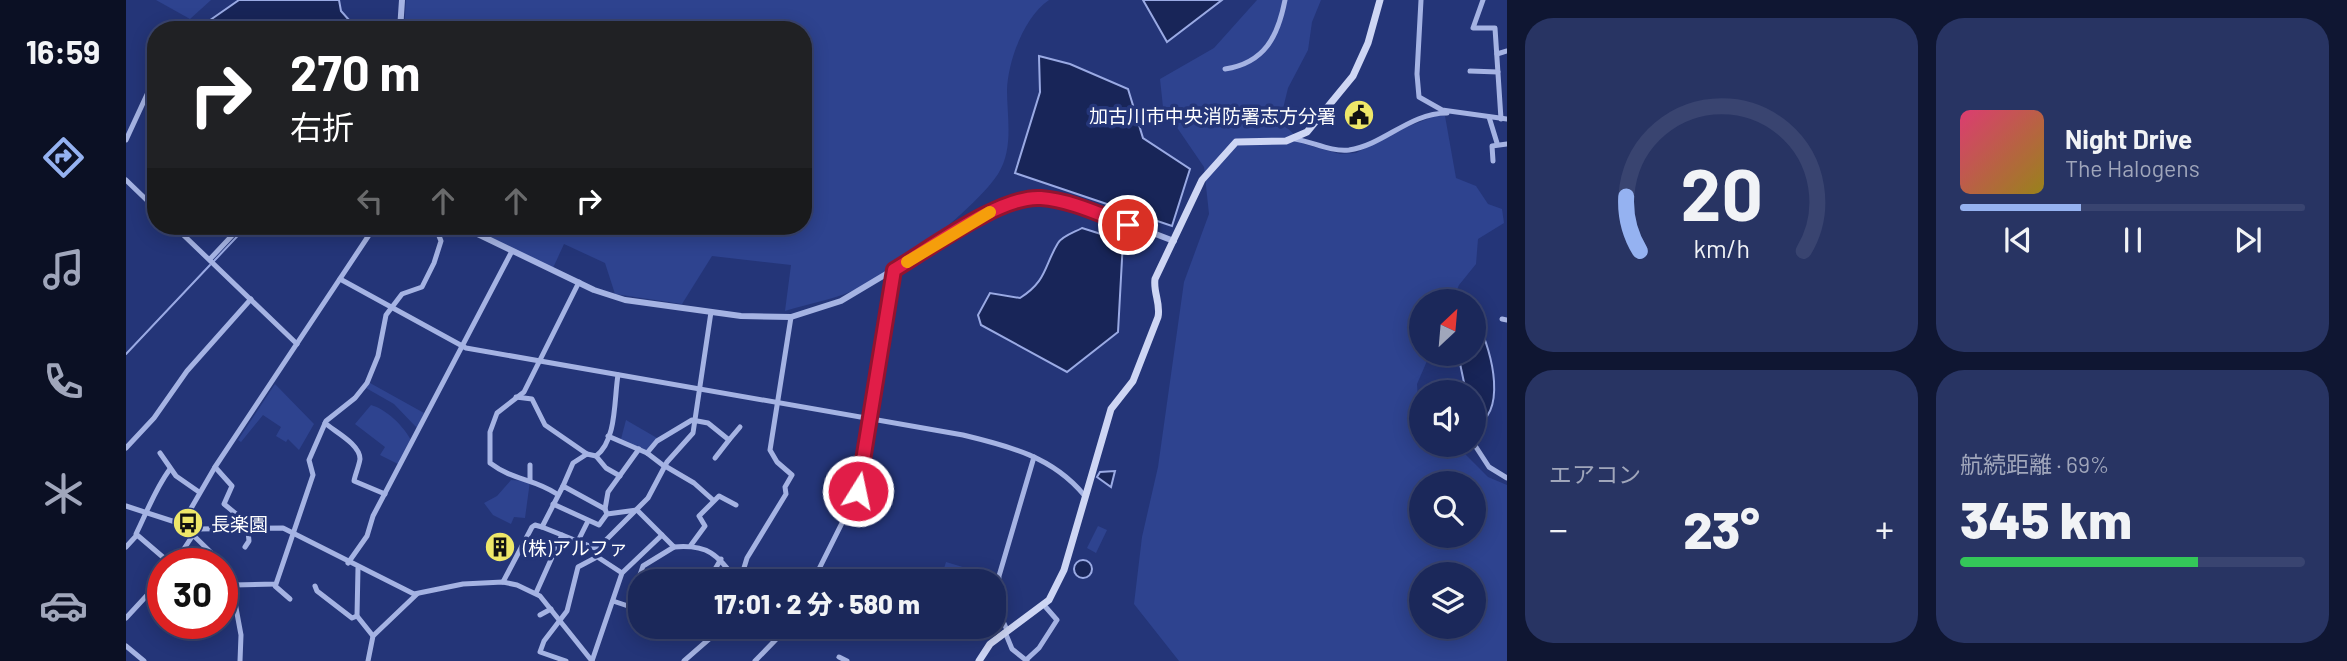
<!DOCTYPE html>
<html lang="ja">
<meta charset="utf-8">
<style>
:root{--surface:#1b285a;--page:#283463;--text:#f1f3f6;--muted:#a0a6bb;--line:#394470;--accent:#95b2f1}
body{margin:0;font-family:Barlow,"Noto Sans JP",sans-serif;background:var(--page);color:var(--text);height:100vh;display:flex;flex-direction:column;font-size:26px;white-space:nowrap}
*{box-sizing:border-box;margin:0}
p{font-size:23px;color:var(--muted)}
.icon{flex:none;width:38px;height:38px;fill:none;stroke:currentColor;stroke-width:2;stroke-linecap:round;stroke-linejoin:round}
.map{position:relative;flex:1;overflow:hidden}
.side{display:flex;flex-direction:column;gap:18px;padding:18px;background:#0f1632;width:840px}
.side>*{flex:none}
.guide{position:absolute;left:21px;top:21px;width:665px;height:214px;border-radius:28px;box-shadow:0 4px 18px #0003,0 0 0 2px var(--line);background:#202124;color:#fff;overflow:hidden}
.needle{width:46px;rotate:26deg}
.fabs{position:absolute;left:1283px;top:289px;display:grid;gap:14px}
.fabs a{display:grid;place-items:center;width:77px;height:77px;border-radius:50%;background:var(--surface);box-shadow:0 4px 18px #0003,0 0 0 2px var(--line);font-size:35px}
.speed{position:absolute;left:21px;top:548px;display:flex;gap:14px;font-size:35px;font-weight:700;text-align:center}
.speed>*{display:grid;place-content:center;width:91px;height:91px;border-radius:50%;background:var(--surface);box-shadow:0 4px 18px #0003,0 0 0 2px var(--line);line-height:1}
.speed .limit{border:10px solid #d22;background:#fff;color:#111}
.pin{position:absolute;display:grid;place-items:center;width:60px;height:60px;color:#fff;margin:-30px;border:4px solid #fff;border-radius:50%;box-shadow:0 2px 7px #0007}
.me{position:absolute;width:77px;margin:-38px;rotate:10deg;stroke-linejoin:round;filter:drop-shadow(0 0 5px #0008)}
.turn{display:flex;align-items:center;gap:24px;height:147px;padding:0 28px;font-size:32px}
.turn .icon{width:91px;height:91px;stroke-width:2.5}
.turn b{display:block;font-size:49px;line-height:60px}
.lanes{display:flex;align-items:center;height:66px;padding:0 28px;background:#0003;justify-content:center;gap:35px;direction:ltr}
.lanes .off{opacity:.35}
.big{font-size:52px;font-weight:800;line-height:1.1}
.side .tile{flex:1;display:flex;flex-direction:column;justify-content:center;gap:10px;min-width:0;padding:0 24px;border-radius:28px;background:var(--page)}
.side .dial{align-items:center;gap:0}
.dial svg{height:182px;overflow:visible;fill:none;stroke:var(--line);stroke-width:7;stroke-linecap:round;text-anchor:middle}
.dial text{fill:var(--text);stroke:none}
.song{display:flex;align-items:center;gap:21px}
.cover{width:84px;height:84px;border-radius:10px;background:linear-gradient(135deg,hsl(340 70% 55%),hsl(50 70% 35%))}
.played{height:7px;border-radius:4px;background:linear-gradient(90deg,var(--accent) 35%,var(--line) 35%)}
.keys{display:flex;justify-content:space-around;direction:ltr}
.heat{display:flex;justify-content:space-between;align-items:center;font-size:38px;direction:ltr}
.charge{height:10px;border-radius:5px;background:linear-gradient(90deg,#34c759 69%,var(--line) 0)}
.side .tiles{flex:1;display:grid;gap:18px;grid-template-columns:repeat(2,1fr)}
.trip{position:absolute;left:502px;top:569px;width:378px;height:70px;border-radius:28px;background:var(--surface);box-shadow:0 4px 18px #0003,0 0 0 2px var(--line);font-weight:800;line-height:70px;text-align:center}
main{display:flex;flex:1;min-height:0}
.menu{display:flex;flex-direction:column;width:126px;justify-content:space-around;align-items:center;background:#0b1024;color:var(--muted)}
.menu .icon{width:49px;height:49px}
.menu .active{color:var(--accent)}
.menu b{font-size:32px;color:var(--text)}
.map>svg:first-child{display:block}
</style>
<main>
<nav class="menu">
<b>16:59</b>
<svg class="icon active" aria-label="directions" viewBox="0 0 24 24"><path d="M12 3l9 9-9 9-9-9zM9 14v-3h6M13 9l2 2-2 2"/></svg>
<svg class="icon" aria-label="music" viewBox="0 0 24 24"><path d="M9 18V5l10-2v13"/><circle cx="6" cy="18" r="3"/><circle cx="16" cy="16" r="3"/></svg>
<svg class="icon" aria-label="phone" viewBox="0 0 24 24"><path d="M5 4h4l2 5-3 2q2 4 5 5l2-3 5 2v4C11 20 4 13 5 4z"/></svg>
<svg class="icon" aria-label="climate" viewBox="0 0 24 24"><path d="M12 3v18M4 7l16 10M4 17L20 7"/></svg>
<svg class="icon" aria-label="car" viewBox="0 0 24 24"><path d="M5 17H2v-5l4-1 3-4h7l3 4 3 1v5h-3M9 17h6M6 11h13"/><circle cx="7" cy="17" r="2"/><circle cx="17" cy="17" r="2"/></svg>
</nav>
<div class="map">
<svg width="1381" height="661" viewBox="0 0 1381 661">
<rect width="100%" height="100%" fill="#243578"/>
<g fill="#2e438f" fill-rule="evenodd">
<path d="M30,0H85L64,19Z"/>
<path d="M280,0H923C898,17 882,61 881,90C881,118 888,148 872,174C850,208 764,276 726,291C705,300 681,304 659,311L665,265L586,256L556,304L489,294L479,263L438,244L427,268L337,226H677V30H278Z"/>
<path d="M1131,0H1195L1186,22L1182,50L1162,88L1154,121L1178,144L1214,154L1230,153L1273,130L1309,116H1319L1330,178L1350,186L1362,204L1376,209L1378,223L1352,239L1350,264L1333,285L1326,301H1295V354H1304L1291,384L1295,444L1330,445L1362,477L1381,485V661H1053L1008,604L1016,537L1032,467L1058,282L1083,214L1078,167L1037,107L1034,79L1088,48ZM1295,483H1348V536H1295ZM1295,574H1348V626H1295Z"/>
<path d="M244,383L298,413L291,428L268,404L240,388Z"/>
<path d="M149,384L188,424L173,450L162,439L160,442L150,436L155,427L137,415L115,442L112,440Z"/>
<path d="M245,405C260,409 278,426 286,442L274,465L254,455L259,447L229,424Z"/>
<path d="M500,420L531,438L520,451L495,439Z"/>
<path d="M385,480L404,481L399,518L388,517L385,524L367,515L358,503L371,496Z"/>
<path d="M972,526L981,530L970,553L961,548Z"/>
<path d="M820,562L840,568L836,581H814Z"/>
</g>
<g fill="#182558" stroke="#9aaae4" stroke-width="2">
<path d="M113,0H213L215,11L232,30H76L77,25Z"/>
<path d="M1017,0H1096L1041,42Z"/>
<path d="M913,56L944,64L1002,89L1017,138L1064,169L1046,226L889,173L914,92Z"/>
<path d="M956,228L997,241L992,332L941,372L855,325L852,315L864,293L894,298C921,281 918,266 932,243C936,236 949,232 956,228Z"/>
<path d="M1348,324H1352C1367,353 1381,414 1348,426V392H1340L1332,354H1348Z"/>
<path d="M989,471L985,487L971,477L974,472Z"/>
<circle cx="957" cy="569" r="9"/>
</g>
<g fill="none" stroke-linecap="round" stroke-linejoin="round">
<g stroke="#9aaae4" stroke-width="2">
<path d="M88,261L121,226"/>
<path d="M0,354L84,265"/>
</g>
<g stroke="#a5b3e3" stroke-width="5">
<path d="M1295,0L1291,74L1293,97L1316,110L1381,119"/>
<path d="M1357,0L1347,28H1369L1375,119"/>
<path d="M1371,54L1381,51"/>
<path d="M1099,69C1139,63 1152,36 1159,0"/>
<path d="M1344,71L1372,72"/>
<path d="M1363,117L1371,143"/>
<path d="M1169,139C1187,142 1205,152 1223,150C1258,145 1283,113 1321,113"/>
<path d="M0,140L30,75"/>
<path d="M1367,161L1366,146L1381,144"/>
<path d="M0,180L30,209"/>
<path d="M48,226L171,344"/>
<path d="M84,259L115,226"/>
<path d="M214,279L340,348L837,435C883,446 927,457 958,495"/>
<path d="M1376,319L1381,320"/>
<path d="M390,397L406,399L419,425L461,454"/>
<path d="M199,423C209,432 234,444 234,459C233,466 229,475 228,481L259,494"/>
<path d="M482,436L521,453L538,466"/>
<path d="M1348,444L1363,467L1381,478"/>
<path d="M0,448L28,418L61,371L125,299"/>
<path d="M34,453L50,476L73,492"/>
<path d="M521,453L531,441L566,420L582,423L603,440L614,427"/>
<path d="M470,456L480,468L494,476"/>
<path d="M589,458L603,440"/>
<path d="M539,466L568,483L587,500"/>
<path d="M89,467L106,486L98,504L115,518L106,531"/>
<path d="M44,469C29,489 21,512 10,534L45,564"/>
<path d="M404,480V465"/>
<path d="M437,486L447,463L461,454L470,456C491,441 488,398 492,375"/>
<path d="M431,494C407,478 388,481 364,463V432L371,413L398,392L453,282"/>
<path d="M427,504L473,525L481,514"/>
<path d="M0,506L71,529L157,528L288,594L337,584L377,582L391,585L414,596L466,661"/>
<path d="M479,509L482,492L513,449"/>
<path d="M56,524L89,467L249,226"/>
<path d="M416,527L471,549"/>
<path d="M67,535L103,570L115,635L114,661"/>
<path d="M452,541L462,521"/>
<path d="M565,545L579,526L573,516L593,496L610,505"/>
<path d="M0,547L11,535"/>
<path d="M119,547L123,541L122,531"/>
<path d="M470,556L496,573"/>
<path d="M222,563L241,536L247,516L386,251"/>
<path d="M48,564L69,532"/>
<path d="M232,568L231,616L247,636"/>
<path d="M582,581L595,559"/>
<path d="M614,581L621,558L660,494L659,487L666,475L651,462L644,450L665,317"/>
<path d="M687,581L732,491L768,270"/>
<path d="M377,582L406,527L409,525L416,527L437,486L479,509L481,514L511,510L548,547C583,544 591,555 611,581"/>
<path d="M107,585L150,584L187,475L183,460L200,421L229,398L241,383L252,356L260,315L276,294L296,287L308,263L315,241L309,226"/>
<path d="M149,586L164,599"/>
<path d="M189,586L191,591L226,618L231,616"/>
<path d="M410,593L436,535"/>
<path d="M487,601L514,610"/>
<path d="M503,607L517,566L548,547"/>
<path d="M414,615L425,609"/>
<path d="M0,618L37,578"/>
<path d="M881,630L871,608L873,576L908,457"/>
<path d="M879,632L886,649L901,661"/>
<path d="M0,646L18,661"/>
<path d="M713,657L721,661"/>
<path d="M900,660L913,648L931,620L917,604"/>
<path d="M242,661L247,636L291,594"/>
<path d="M440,661L414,652L418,641L441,611L452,567L469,558L471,549L522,498L541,462L567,433L585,312"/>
<path d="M466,661L496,573L536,535"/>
<path d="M558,661L598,626"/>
<path d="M629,661L663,626"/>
</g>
<g stroke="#a5b3e3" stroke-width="6">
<path d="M274,30L276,0"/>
<path d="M335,226L468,290L499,300L615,316L665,317L715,301L874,206C927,184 997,223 1048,241"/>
</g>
<path stroke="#ced6f4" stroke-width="7" d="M853,661L864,644L923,600L938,570L985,409L1007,381L1032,317C1035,304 1027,292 1029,279L1076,180L1110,142L1160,141L1181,132L1227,76L1242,43L1254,0"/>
</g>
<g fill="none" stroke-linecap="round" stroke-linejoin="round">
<g stroke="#92132f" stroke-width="18">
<path id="route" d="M732,491L768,270C805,248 875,195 915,198C944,200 975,215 1002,225"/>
</g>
<use href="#route" stroke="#e11d48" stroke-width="12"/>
<path stroke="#f59e0b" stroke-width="12" d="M781,262L864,212"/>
</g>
<defs>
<g id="civic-disc" transform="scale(1.575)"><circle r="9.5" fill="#eee769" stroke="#243578"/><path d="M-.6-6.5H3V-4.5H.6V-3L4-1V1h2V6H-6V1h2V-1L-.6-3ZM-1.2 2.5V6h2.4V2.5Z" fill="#111"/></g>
<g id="bus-disc" transform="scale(1.575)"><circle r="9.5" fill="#eee769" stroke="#243578"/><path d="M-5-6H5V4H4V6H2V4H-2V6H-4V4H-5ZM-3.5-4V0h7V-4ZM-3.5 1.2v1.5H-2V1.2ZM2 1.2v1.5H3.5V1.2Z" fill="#111"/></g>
<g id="building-disc" transform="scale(1.575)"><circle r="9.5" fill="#eee769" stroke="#243578"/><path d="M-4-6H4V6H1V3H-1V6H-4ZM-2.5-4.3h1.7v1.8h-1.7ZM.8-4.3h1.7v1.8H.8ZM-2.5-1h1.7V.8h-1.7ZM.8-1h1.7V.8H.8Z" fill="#111"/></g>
</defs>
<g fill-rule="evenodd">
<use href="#civic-disc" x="1233" y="115"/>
<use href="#bus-disc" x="62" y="523"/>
<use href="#building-disc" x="374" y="547"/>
</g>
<g text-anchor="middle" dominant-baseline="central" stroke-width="7" stroke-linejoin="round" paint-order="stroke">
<g font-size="19" fill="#fff" stroke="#243578" text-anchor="start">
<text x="1210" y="115" text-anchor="end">加古川市中央消防署志方分署</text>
<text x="85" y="523">長楽園</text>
<text x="397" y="547">(株)アルファ</text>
</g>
</g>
</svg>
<div class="fabs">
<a><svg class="needle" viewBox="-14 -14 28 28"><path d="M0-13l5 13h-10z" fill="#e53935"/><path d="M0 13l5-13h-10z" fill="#a0a6bb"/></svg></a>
<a><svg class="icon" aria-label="sound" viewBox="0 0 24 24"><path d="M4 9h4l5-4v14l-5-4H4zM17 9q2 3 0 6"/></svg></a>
<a><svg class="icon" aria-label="search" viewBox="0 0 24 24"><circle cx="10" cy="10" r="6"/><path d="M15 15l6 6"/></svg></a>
<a><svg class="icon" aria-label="layers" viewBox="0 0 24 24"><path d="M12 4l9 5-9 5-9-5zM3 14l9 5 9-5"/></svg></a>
</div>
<div class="speed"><div class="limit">30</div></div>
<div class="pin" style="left:1002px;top:225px;background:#d93025"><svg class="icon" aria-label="arrive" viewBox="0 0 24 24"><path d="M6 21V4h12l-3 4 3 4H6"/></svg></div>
<svg class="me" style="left:732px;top:491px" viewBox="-20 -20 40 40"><circle r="17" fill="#e11d48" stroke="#fff" stroke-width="3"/><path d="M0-11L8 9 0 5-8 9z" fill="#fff"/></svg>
<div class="trip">17:01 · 2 分 · 580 m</div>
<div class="guide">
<div class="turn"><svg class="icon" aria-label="right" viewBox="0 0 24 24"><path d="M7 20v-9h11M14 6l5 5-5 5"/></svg><div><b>270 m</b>右折</div></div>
<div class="lanes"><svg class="icon off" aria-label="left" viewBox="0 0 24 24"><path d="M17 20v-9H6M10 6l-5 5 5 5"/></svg><svg class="icon off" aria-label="ahead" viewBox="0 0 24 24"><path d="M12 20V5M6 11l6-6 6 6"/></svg><svg class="icon off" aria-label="ahead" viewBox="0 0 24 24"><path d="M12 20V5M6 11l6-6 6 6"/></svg><svg class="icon" aria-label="right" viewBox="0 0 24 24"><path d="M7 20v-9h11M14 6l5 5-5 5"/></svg></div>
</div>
</div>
<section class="side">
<div class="tiles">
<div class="tile dial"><svg viewBox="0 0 100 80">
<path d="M14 69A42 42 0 1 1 86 69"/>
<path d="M14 69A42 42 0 0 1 8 45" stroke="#95b2f1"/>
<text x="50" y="56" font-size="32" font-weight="700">20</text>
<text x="50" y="72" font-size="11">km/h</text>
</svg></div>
<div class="tile">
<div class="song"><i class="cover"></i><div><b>Night Drive</b><p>The Halogens</p></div></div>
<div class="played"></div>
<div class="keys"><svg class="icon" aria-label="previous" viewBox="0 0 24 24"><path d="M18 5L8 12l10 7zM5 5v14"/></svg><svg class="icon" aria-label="pause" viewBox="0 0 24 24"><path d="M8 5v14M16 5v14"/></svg><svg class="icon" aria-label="next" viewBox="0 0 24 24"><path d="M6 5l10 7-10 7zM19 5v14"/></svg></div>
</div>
<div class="tile"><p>エアコン</p>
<div class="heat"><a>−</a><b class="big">23°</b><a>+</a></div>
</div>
<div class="tile"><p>航続距離 · 69%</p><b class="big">345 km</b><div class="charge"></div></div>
</div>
</section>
</main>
